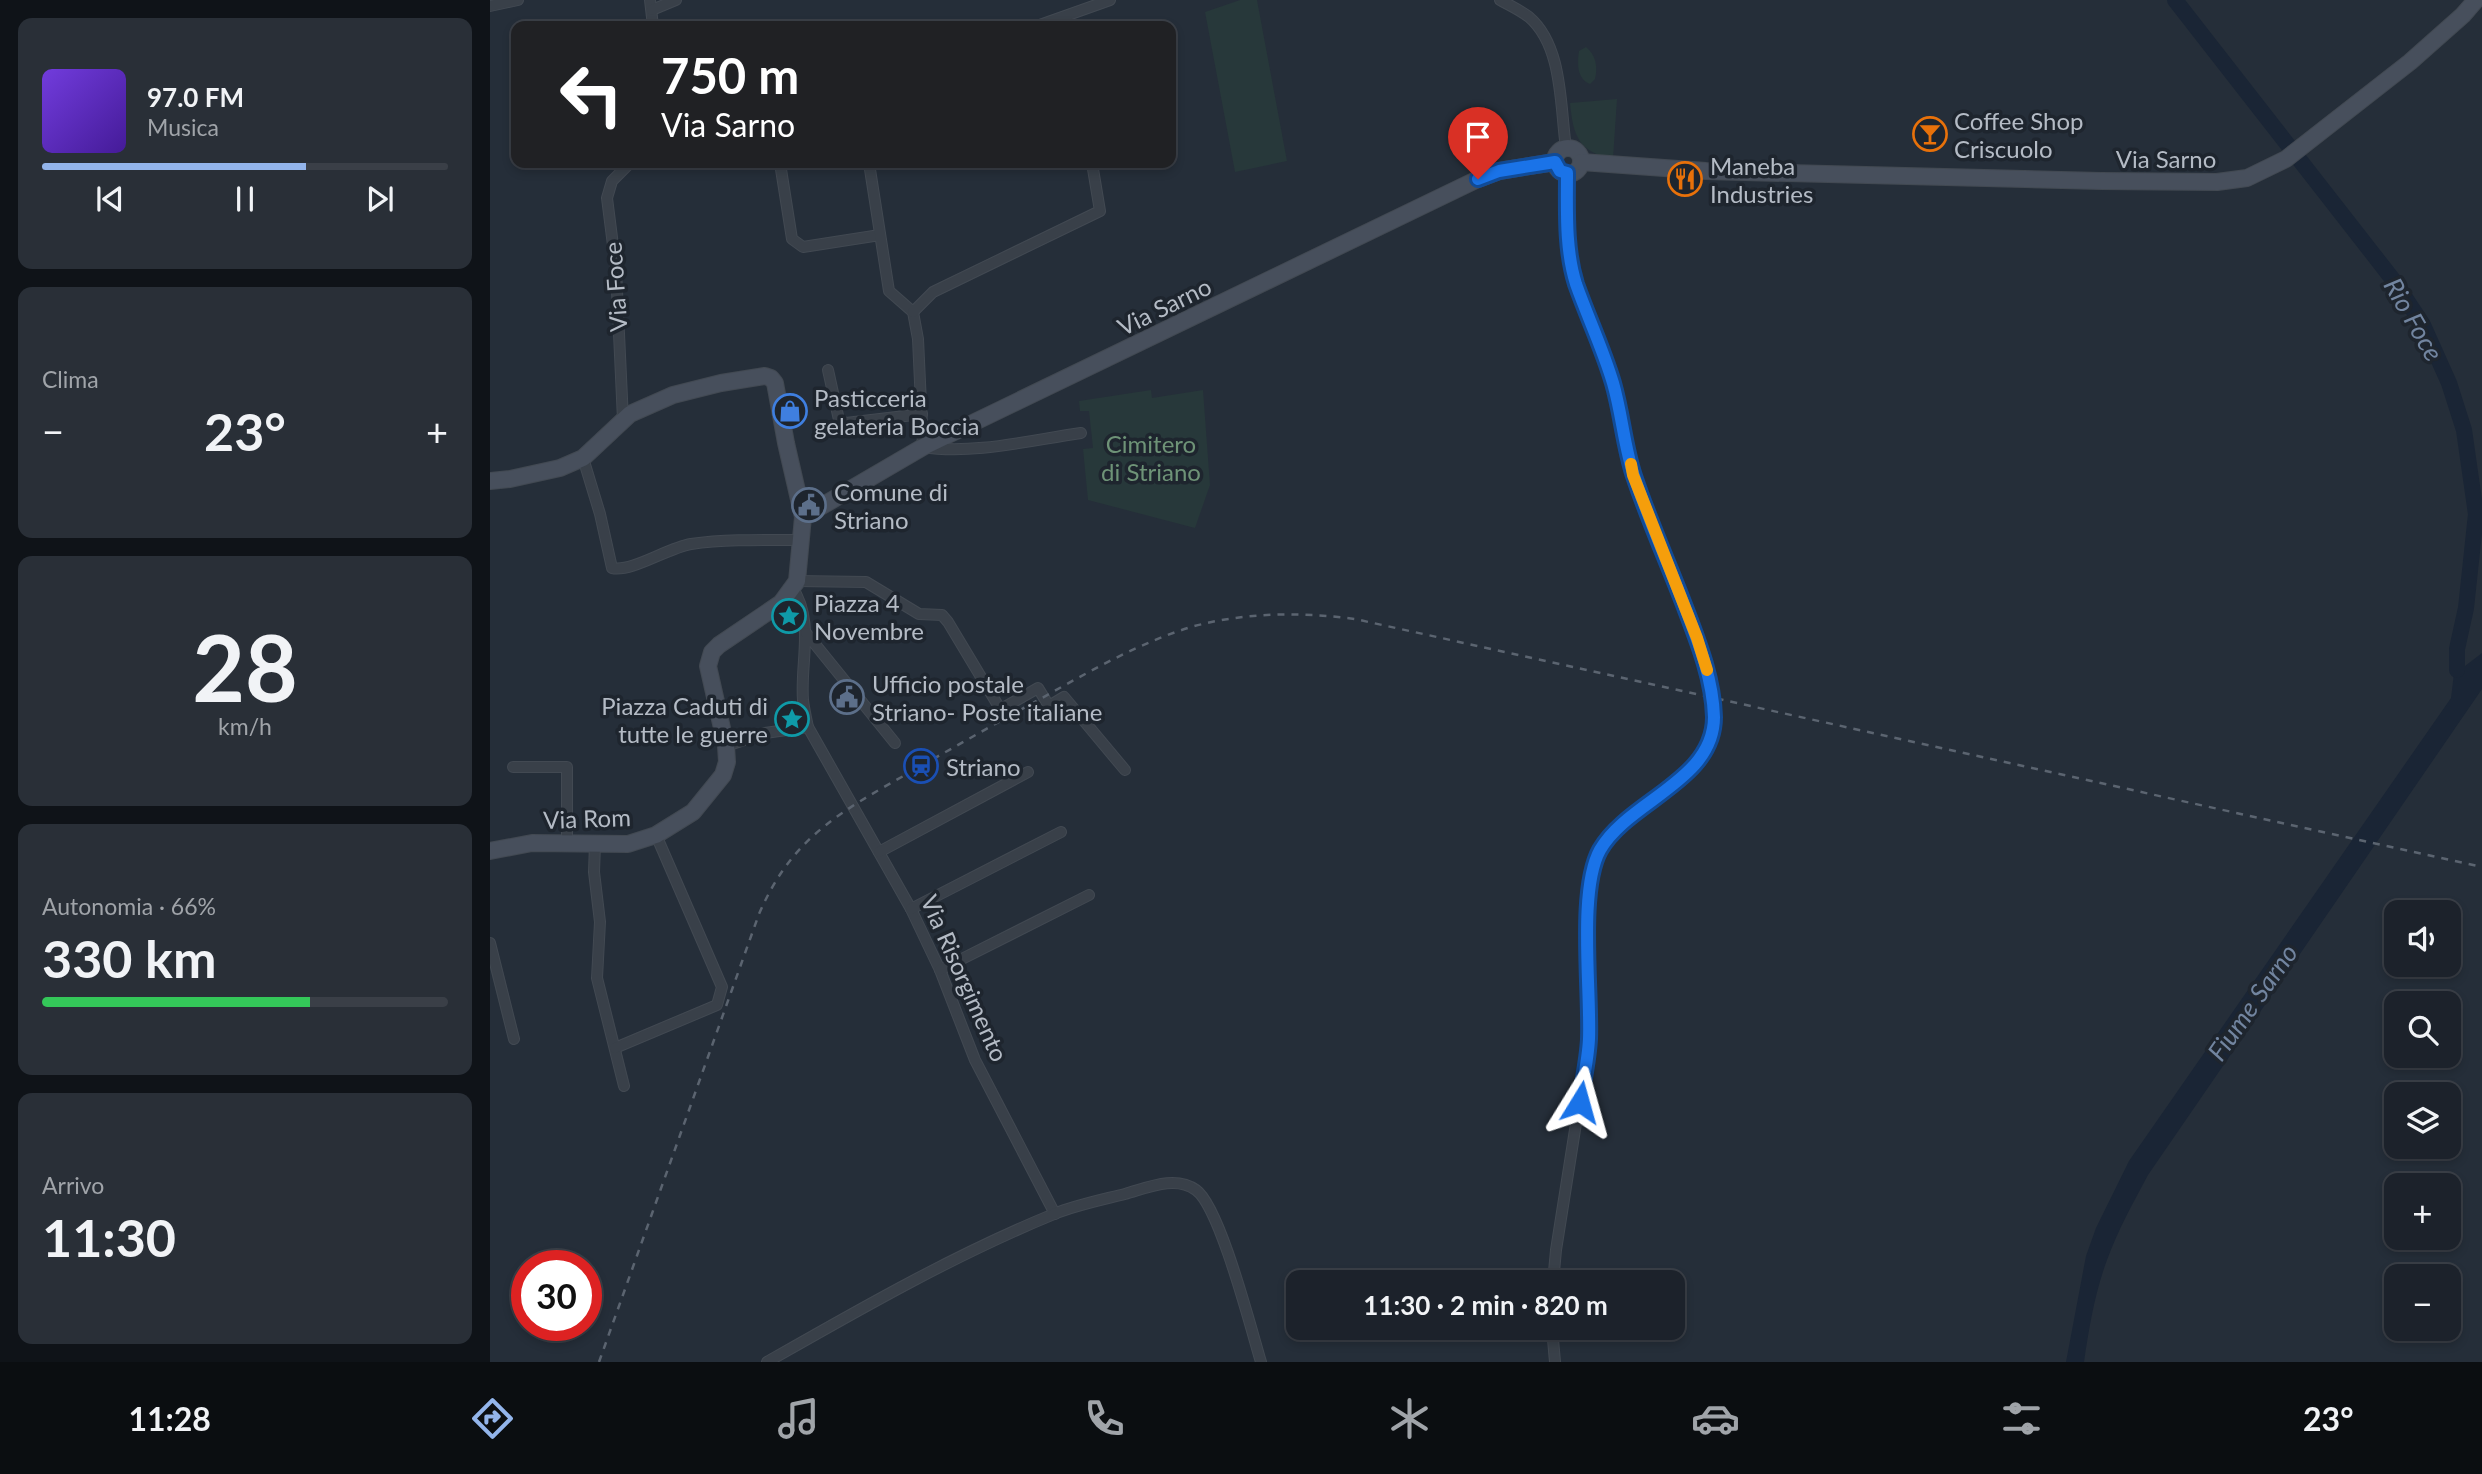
<!DOCTYPE html>
<html lang="it">
<meta charset="utf-8">
<style>
:root{--surface:#1c222b;--page:#292f37;--text:#f1f3f6;--muted:#a0a4a9;--line:#3a3f47;--accent:#93b5eb}
body{margin:0;font-family:Lato,sans-serif;background:var(--page);color:var(--text);height:100vh;display:flex;flex-direction:column;font-size:26px;white-space:nowrap}
*{box-sizing:border-box;margin:0}
p{font-size:23px;color:var(--muted)}
.icon{flex:none;width:38px;height:38px;fill:none;stroke:currentColor;stroke-width:2;stroke-linecap:round;stroke-linejoin:round}
.map{position:relative;flex:1;overflow:hidden}
.drawer{display:flex;flex-direction:column;gap:18px;padding:18px;background:#0f1318;width:490px}
.drawer>*{flex:none}
.guide{position:absolute;left:21px;top:21px;width:665px;height:147px;border-radius:14px;box-shadow:0 4px 10px #0003,0 0 0 2px var(--line);background:#202124;color:#fff;overflow:hidden}
.controls{position:absolute;left:1894px;top:900px;display:grid;gap:14px}
.controls a{display:grid;place-items:center;width:77px;height:77px;border-radius:14px;background:var(--surface);box-shadow:0 4px 10px #0003,0 0 0 2px var(--line);font-size:35px}
.speed{position:absolute;left:21px;top:1250px;display:flex;gap:14px;font-size:35px;font-weight:700;text-align:center}
.speed>*{display:grid;place-content:center;width:91px;height:91px;border-radius:50%;background:var(--surface);box-shadow:0 4px 10px #0003,0 0 0 2px var(--line);line-height:1}
.speed .limit{border:10px solid #d22;background:#fff;color:#111}
.pin{position:absolute;display:grid;place-items:center;width:60px;height:60px;color:#fff;margin:-72px -30px;border-radius:50% 50% 50% 0;rotate:-45deg;box-shadow:0 0 7px #0007}
.pin .icon{rotate:45deg}
.me{position:absolute;width:77px;margin:-38px;rotate:8deg;stroke-linejoin:round;filter:drop-shadow(0 0 5px #0008)}
.turn{display:flex;align-items:center;gap:24px;height:147px;padding:0 35px;font-size:32px}
.turn .icon{width:91px;height:91px;stroke-width:2.5}
.turn b{display:block;font-size:49px;line-height:60px}
.big{font-size:52px;font-weight:700;line-height:1.1}
.drawer .widget{flex:1;display:flex;flex-direction:column;justify-content:center;gap:10px;min-width:0;padding:0 24px;border-radius:14px;background:var(--page)}
.drawer .dial{align-items:center;gap:0}
.dial b{font-size:91px;line-height:1}
.song{display:flex;align-items:center;gap:21px}
.cover{width:84px;height:84px;border-radius:10px;background:linear-gradient(135deg,hsl(260 70% 55%),hsl(260 70% 35%))}
.played{height:7px;border-radius:4px;background:linear-gradient(90deg,var(--accent) 65%,var(--line) 65%)}
.keys{display:flex;justify-content:space-around;direction:ltr}
.heat{display:flex;justify-content:space-between;align-items:center;font-size:38px;direction:ltr}
.charge{height:10px;border-radius:5px;background:linear-gradient(90deg,#34c759 66%,var(--line) 0)}
.trip{position:absolute;left:796px;top:1270px;width:399px;height:70px;border-radius:14px;background:var(--surface);box-shadow:0 4px 10px #0003,0 0 0 2px var(--line);font-weight:700;line-height:70px;text-align:center}
.tab-bar{display:flex;height:112px;justify-content:space-around;align-items:center;background:#0b0e11;color:var(--muted)}
.tab-bar .icon{width:49px;height:49px}
.tab-bar .on{color:var(--accent)}
.tab-bar b{font-size:32px;color:var(--text)}
main{display:flex;flex:1;min-height:0}
.map>svg:first-child{display:block}
</style>
<main>
<section class="drawer">
<div class="widget">
<div class="song"><i class="cover"></i><div><b>97.0 FM</b><p>Musica</p></div></div>
<div class="played"></div>
<div class="keys"><svg class="icon" aria-label="previous" viewBox="0 0 24 24"><path d="M18 5L8 12l10 7zM5 5v14"/></svg><svg class="icon" aria-label="pause" viewBox="0 0 24 24"><path d="M8 5v14M16 5v14"/></svg><svg class="icon" aria-label="next" viewBox="0 0 24 24"><path d="M6 5l10 7-10 7zM19 5v14"/></svg></div>
</div>
<div class="widget"><p>Clima</p>
<div class="heat"><a>−</a><b class="big">23°</b><a>+</a></div>
</div>
<div class="widget dial"><b>28</b><p>km/h</p></div>
<div class="widget"><p>Autonomia · 66%</p><b class="big">330 km</b><div class="charge"></div></div>
<div class="widget"><p>Arrivo</p><b class="big">11:30</b></div>
</section>
<div class="map">
<svg width="1992" height="1362" viewBox="0 0 1992 1362">
<rect width="100%" height="100%" fill="#252e39"/>
<g fill="#27383a">
<path d="M750,0H767L797,161L745,172L715,12Z"/>
<path d="M1096,47C1106,55 1108,67 1105,79L1100,84C1087,79 1087,64 1089,51Z"/>
<path d="M1127,99L1123,159C1088,152 1083,135 1080,103Z"/>
<path d="M661,390L662,398L713,390L720,485L705,528L598,500L593,449L603,448L599,411H590L589,401Z"/>
</g>
<path fill="#1a2535" d="M1967,649L1975,666L1992,653V689L1658,1175C1643,1203 1628,1230 1617,1260C1605,1292 1599,1328 1594,1362H1576L1596,1256L1606,1228L1639,1161L1961,698Z"/>
<g fill="none" stroke-linecap="round" stroke-linejoin="round">
<path stroke="#1a2535" stroke-width="16" d="M1685,0L1904,281L1933,325L1959,383L1974,430L1986,514L1976,608L1967,649V670"/>
<g stroke="#424952" stroke-width="12">
<g id="minor">
<path d="M160,0L163,26"/>
<path d="M1010,0C1019,5 1030,10 1039,17C1073,46 1070,106 1076,148"/>
<path d="M0,6L28,0"/>
<path d="M162,10L186,0"/>
<path d="M547,26L620,0"/>
<path d="M290,163L302,239L313,247L390,235"/>
<path d="M379,163L399,291L423,312L428,339L433,447C483,455 541,440 591,433"/>
<path d="M423,312L443,292L610,211L602,163"/>
<path d="M338,370L349,420L356,423L432,414"/>
<path d="M133,420L126,269L117,198L122,181L140,163"/>
<path d="M93,458L110,514L122,568C143,572 177,548 201,544C236,539 276,540 312,540"/>
<path d="M307,581L376,582L429,614L452,615L458,622L509,707L513,708L548,688L559,706L574,697L635,770"/>
<path d="M302,587C325,621 310,662 313,700C314,709 316,718 318,727L421,909L450,970L485,1060L565,1214"/>
<path d="M316,633L405,743"/>
<path d="M236,746L275,733L318,727"/>
<path d="M23,767H77V843"/>
<path d="M105,844L104,872L110,922L107,978L134,1086"/>
<path d="M389,852L538,772"/>
<path d="M421,909L571,832"/>
<path d="M0,943L24,1039"/>
<path d="M450,970L599,895"/>
<path d="M125,1048L227,1005L232,987L166,835"/>
<path d="M1063,1283L1066,1250L1099,1041V897L1102,870L1111,849L1124,832L1142,814L1190,779L1209,759L1219,742L1224,720L1218,676L1207,638L1144,475L1128,402L1112,348L1086,283L1079,250L1077,173"/>
<path d="M1062,1328L1065,1362"/>
<path d="M277,1362C370,1309 464,1255 564,1214C586,1205 611,1200 635,1194C657,1188 685,1175 706,1190C730,1207 761,1329 771,1362"/>
</g>
</g>
<g stroke="#424952" stroke-width="18">
<g id="secondary">
<circle cx="1078" cy="161" r="13"/>
<path d="M1091,162L1216,171L1611,181L1727,182L1757,178L1796,159L1920,62L1973,15L1986,0"/>
<path d="M0,481L20,479L70,468L93,458L140,414L183,395L231,383L275,376L281,378L285,383L296,443L313,517L307,581L291,603L229,645L222,652L218,666L236,746L237,762L233,775L203,812L166,835L138,844L42,843L0,851"/>
<path d="M313,517L433,447L988,179L1009,171L1065,162"/>
</g>
</g>
<use href="#minor" stroke="#394049" stroke-width="10"/>
<use href="#secondary" stroke="#474f5c" stroke-width="16"/>
<path stroke="#5b6470" stroke-width="2.5" stroke-dasharray="7 7" stroke-linecap="butt" d="M109,1362L269,914C297,849 335,821 394,787C447,757 499,727 552,698C600,671 649,643 701,627C755,612 811,612 865,619L1992,867"/>
</g>
<g fill="none" stroke-linecap="round" stroke-linejoin="round">
<g stroke="#114b97" stroke-width="18">
<path id="route" d="M988,179L1009,171L1065,162L1070,171L1077,173C1077,210 1075,249 1086,284C1098,318 1113,349 1123,383C1132,414 1134,446 1144,476C1159,521 1179,565 1196,610C1209,644 1223,680 1224,717C1224,781 1138,801 1110,850C1088,890 1101,990 1099,1039C1098,1060 1093,1081 1090,1102"/>
</g>
<use href="#route" stroke="#1a73e8" stroke-width="12"/>
<path stroke="#f59e0b" stroke-width="12" d="M1141,464L1143,475L1207,638L1217,670"/>
</g>
<defs>
<g id="bar-ring" transform="scale(1.75)"><circle r="9.5" fill="#1e252e" stroke="#e8710a" stroke-width="1.5"/><path d="M-6-5H6L.8 .8V4.5H3.5V6h-7V4.5H-.8V.8Z" fill="#e8710a"/></g>
<g id="restaurant-ring" transform="scale(1.75)"><circle r="9.5" fill="#1e252e" stroke="#e8710a" stroke-width="1.5"/><path d="M-5-6h1v4h1v-4h1v4h1v-4h1v5L-1.5 .5V6h-2V.5L-5-1ZM5-6V6H3V1.5H1.5Q1.5-4 5-6Z" fill="#e8710a"/></g>
<g id="shop-ring" transform="scale(1.75)"><circle r="9.5" fill="#1e252e" stroke="#3f7fe0" stroke-width="1.5"/><path d="M-5-2.5h2.3a2.7 3.5 0 0 1 5.4 0H5L5.5 6h-11ZM-1.5-2.5h3a1.5 2.3 0 0 0-3 0Z" fill="#3f7fe0"/></g>
<g id="civic-ring" transform="scale(1.75)"><circle r="9.5" fill="#1e252e" stroke="#5c6f8a" stroke-width="1.5"/><path d="M-.6-6.5H3V-4.5H.6V-3L4-1V1h2V6H-6V1h2V-1L-.6-3ZM-1.2 2.5V6h2.4V2.5Z" fill="#5c6f8a"/></g>
<g id="sight-ring" transform="scale(1.75)"><circle r="9.5" fill="#1e252e" stroke="#0f9aa8" stroke-width="1.5"/><path d="M0-6L1.8-2.2L6-1.7L2.9 1.2L3.7 5.4L0 3.3L-3.7 5.4L-2.9 1.2L-6-1.7L-1.8-2.2Z" fill="#0f9aa8"/></g>
<g id="station-ring" transform="scale(1.75)"><circle r="9.5" fill="#1e252e" stroke="#1a4fb4" stroke-width="1.5"/><path d="M-3-6H3Q5-6 5-4V2Q5 4 3 4L4.5 6H3L1.5 4h-3L-3 6H-4.5L-3 4Q-5 4-5 2V-4Q-5-6-3-6ZM-3.5-4v3h7v-3ZM-3.5 1v1.5H-2V1ZM2 1v1.5H3.5V1Z" fill="#1a4fb4"/></g>
</defs>
<g fill-rule="evenodd">
<use href="#bar-ring" x="1440" y="134"/>
<use href="#restaurant-ring" x="1195" y="179"/>
<use href="#shop-ring" x="300" y="411"/>
<use href="#civic-ring" x="319" y="505"/>
<use href="#sight-ring" x="299" y="616"/>
<use href="#civic-ring" x="357" y="697"/>
<use href="#sight-ring" x="302" y="719"/>
<use href="#station-ring" x="431" y="766"/>
</g>
<g text-anchor="middle" dominant-baseline="central" stroke-width="7" stroke-linejoin="round" paint-order="stroke">
<g font-size="24" fill="#b4bbc5" stroke="#1e252e" text-anchor="start">
<text x="1464" y="120">Coffee Shop<tspan x="1464" dy="28">Criscuolo</tspan></text>
<text x="1220" y="165">Maneba<tspan x="1220" dy="28">Industries</tspan></text>
<text x="324" y="397">Pasticceria<tspan x="324" dy="28">gelateria Boccia</tspan></text>
<text x="344" y="491">Comune di<tspan x="344" dy="28">Striano</tspan></text>
<text x="324" y="602">Piazza 4<tspan x="324" dy="28">Novembre</tspan></text>
<text x="382" y="683">Ufficio postale<tspan x="382" dy="28">Striano- Poste italiane</tspan></text>
<text x="278" y="705" text-anchor="end">Piazza Caduti di<tspan x="278" dy="28">tutte le guerre</tspan></text>
<text x="456" y="766">Striano</text>
</g>
<g font-size="24" fill="#b4bbc5" stroke="#1e252e">
<text x="1676" y="158">Via Sarno</text>
<text transform="translate(125 287) rotate(-94)">Via Foce</text>
<text transform="translate(674 306) rotate(-26)">Via Sarno</text>
<text transform="translate(97 818) rotate(-2)">Via Rom</text>
<text transform="translate(475 978) rotate(66)">Via Risorgimento</text>
</g>
<g font-size="24" fill="#6e9377" stroke="#1e252e">
<text x="661" y="443">Cimitero<tspan x="661" dy="28">di Striano</tspan></text>
</g>
<g font-size="26" font-style="italic" fill="#7285a0" stroke="#1e252e">
<text transform="translate(1924 319) rotate(60)">Rio Foce</text>
<text transform="translate(1762 1002) rotate(-55)">Fiume Sarno</text>
</g>
</g>
</svg>
<div class="controls">
<a><svg class="icon" aria-label="sound" viewBox="0 0 24 24"><path d="M4 9h4l5-4v14l-5-4H4zM17 9q2 3 0 6"/></svg></a>
<a><svg class="icon" aria-label="search" viewBox="0 0 24 24"><circle cx="10" cy="10" r="6"/><path d="M15 15l6 6"/></svg></a>
<a><svg class="icon" aria-label="layers" viewBox="0 0 24 24"><path d="M12 4l9 5-9 5-9-5zM3 14l9 5 9-5"/></svg></a>
<a>+</a>
<a>−</a>
</div>
<div class="speed"><div class="limit">30</div></div>
<div class="pin" style="left:988px;top:179px;background:#d93025"><svg class="icon" aria-label="arrive" viewBox="0 0 24 24"><path d="M6 21V4h12l-3 4 3 4H6"/></svg></div>
<svg class="me" style="left:1090px;top:1102px" viewBox="-20 -20 40 40"><path d="M0-17L14 15 0 8-14 15z" fill="#1a73e8" stroke="#fff" stroke-width="4"/></svg>
<div class="trip">11:30 · 2 min · 820 m</div>
<div class="guide">
<div class="turn"><svg class="icon" aria-label="left" viewBox="0 0 24 24"><path d="M17 20v-9H6M10 6l-5 5 5 5"/></svg><div><b>750 m</b>Via Sarno</div></div>
</div>
</div>
</main>
<nav class="tab-bar">
<b>11:28</b>
<svg class="icon on" aria-label="directions" viewBox="0 0 24 24"><path d="M12 3l9 9-9 9-9-9zM9 14v-3h6M13 9l2 2-2 2"/></svg>
<svg class="icon" aria-label="music" viewBox="0 0 24 24"><path d="M9 18V5l10-2v13"/><circle cx="6" cy="18" r="3"/><circle cx="16" cy="16" r="3"/></svg>
<svg class="icon" aria-label="phone" viewBox="0 0 24 24"><path d="M5 4h4l2 5-3 2q2 4 5 5l2-3 5 2v4C11 20 4 13 5 4z"/></svg>
<svg class="icon" aria-label="climate" viewBox="0 0 24 24"><path d="M12 3v18M4 7l16 10M4 17L20 7"/></svg>
<svg class="icon" aria-label="car" viewBox="0 0 24 24"><path d="M5 17H2v-5l4-1 3-4h7l3 4 3 1v5h-3M9 17h6M6 11h13"/><circle cx="7" cy="17" r="2"/><circle cx="17" cy="17" r="2"/></svg>
<svg class="icon" aria-label="filters" viewBox="0 0 24 24"><path d="M4 7h16M4 17h16"/><circle cx="9" cy="7" r="2"/><circle cx="15" cy="17" r="2"/></svg>
<b>23°</b>
</nav>
